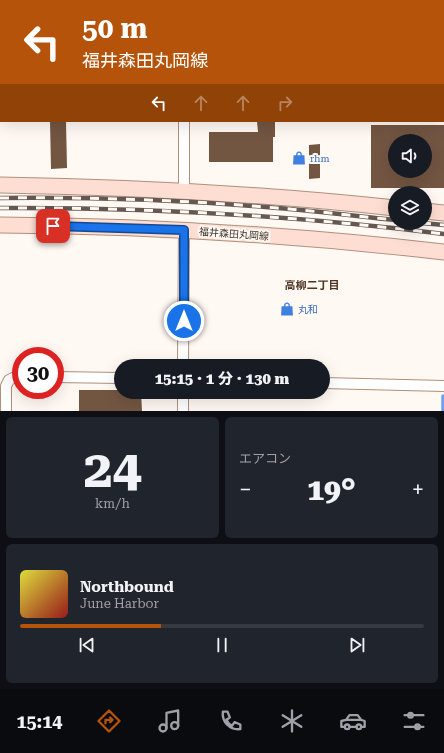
<!DOCTYPE html>
<html lang="ja">
<meta charset="utf-8">
<style>
:root{--surface:#171b24;--page:#20242c;--text:#f1f3f6;--muted:#9ea1a6;--line:#363941;--accent:#b45309}
body{margin:0;font-family:"Roboto Serif","Noto Sans JP",serif;background:var(--page);color:var(--text);height:100vh;display:flex;flex-direction:column;font-size:15px;white-space:nowrap}
*{box-sizing:border-box;margin:0}
p{font-size:13px;color:var(--muted)}
.icon{flex:none;width:22px;height:22px;fill:none;stroke:currentColor;stroke-width:2;stroke-linecap:round;stroke-linejoin:round}
.map{position:relative;height:411px;overflow:hidden}
.sheet{display:flex;flex-direction:column;gap:6px;padding:6px;background:#0d0f14;flex:1}
.sheet>*{flex:none}
.banner{position:absolute;left:0px;top:0px;width:444px;height:122px;box-shadow:0 4px 16px #0002;background:#b45309;color:#fff;overflow:hidden}
.buttons{position:absolute;left:388px;top:134px;display:grid;gap:8px}
.buttons a{display:grid;place-items:center;width:44px;height:44px;border-radius:50%;background:var(--surface);box-shadow:0 4px 16px #0002;font-size:20px}
.speed{position:absolute;left:12px;top:347px;display:flex;gap:8px;font-size:20px;font-weight:700;text-align:center}
.speed>*{display:grid;place-content:center;width:52px;height:52px;border-radius:50%;background:var(--surface);box-shadow:0 4px 16px #0002;line-height:1}
.speed .limit{border:6px solid #d22;background:#fff;color:#111}
.pin{position:absolute;display:grid;place-items:center;width:34px;height:34px;color:#fff;margin:-17px;border-radius:8px;box-shadow:0 2px 6px #0006}
.me{position:absolute;width:44px;margin:-22px;rotate:0deg;stroke-linejoin:round;filter:drop-shadow(0 0 3px #0008)}
.turn{display:flex;align-items:center;gap:14px;height:84px;padding:0 16px;font-size:18px}
.turn .icon{width:52px;height:52px;stroke-width:2.5}
.turn b{display:block;font-size:28px;line-height:34px}
.lanes{display:flex;align-items:center;height:38px;padding:0 16px;background:#0003;justify-content:center;gap:20px;direction:ltr}
.lanes .off{opacity:.35}
.big{font-size:30px;font-weight:800;line-height:1.1}
.sheet .tile{flex:1;display:flex;flex-direction:column;justify-content:center;gap:6px;min-width:0;padding:0 14px;border-radius:6px;background:var(--page)}
.sheet .dial{align-items:center;gap:0}
.dial b{font-size:52px;line-height:1}
.song{display:flex;align-items:center;gap:12px}
.cover{width:48px;height:48px;border-radius:6px;background:linear-gradient(135deg,hsl(60 70% 55%),hsl(0 70% 35%))}
.played{height:4px;border-radius:2px;background:linear-gradient(90deg,var(--accent) 35%,var(--line) 35%)}
.keys{display:flex;justify-content:space-around;direction:ltr}
.heat{display:flex;justify-content:space-between;align-items:center;font-size:22px;direction:ltr}
.sheet .tiles{flex:1;display:grid;gap:6px;grid-template-columns:1fr 1fr}
.tile:last-child{grid-column:span 2}
.trip{position:absolute;left:114px;top:359px;width:216px;height:40px;border-radius:20px;background:var(--surface);box-shadow:0 4px 16px #0002;font-weight:800;line-height:40px;text-align:center}
.tab-bar{display:flex;height:64px;justify-content:space-around;align-items:center;background:#090b0e;color:var(--muted)}
.tab-bar .icon{width:28px;height:28px}
.tab-bar .active{color:var(--accent)}
.tab-bar b{font-size:18px;color:var(--text)}
.map>svg:first-child{display:block}
</style>
<div class="map">
<svg width="444" height="411" viewBox="0 0 444 411">
<rect width="100%" height="100%" fill="#fff8f3"/>
<g fill="none" stroke-linecap="round" stroke-linejoin="round">
<g stroke="#6fa0f0" stroke-width="3.5">
<path d="M11,0V1"/>
<path d="M443,70H444"/>
<path d="M443,396V411"/>
</g>
</g>
<g fill="#735642" fill-rule="evenodd">
<path d="M50,121H66L67,168L51,169Z"/>
<path d="M257,121H275V137H273V162H209V132H258Z"/>
<path d="M371,125H444V188H371ZM395,141H425V171H395Z"/>
<path d="M320,144V178L309,179V145Z"/>
<path d="M79,390H121V392H141L142,411H79Z"/>
</g>
<g fill="none" stroke-linecap="round" stroke-linejoin="round">
<g stroke="#af907a" stroke-width="12">
<g id="minor">
<path d="M2,0V1"/>
<path d="M184,0V1"/>
<path d="M357,0V1"/>
<path d="M0,38H1"/>
<path d="M443,79L444,80"/>
<path d="M184,191V121"/>
<path d="M183,366L184,230"/>
<path d="M55,377L121,378"/>
<path d="M323,383L444,386"/>
<path d="M6,411V386L9,380L17,376H21"/>
<path d="M183,411V392"/>
</g>
</g>
<g stroke="#af907a" stroke-width="17">
<g id="secondary">
<path d="M0,185C132,187 264,194 395,208"/>
<path d="M425,211L444,213"/>
<path d="M0,225C148,226 297,235 444,252"/>
</g>
</g>
<use href="#minor" stroke="#fff" stroke-width="10"/>
<use href="#secondary" stroke="#feddd2" stroke-width="15"/>
<g stroke="#645850" stroke-width="4.5">
<g id="rail">
<path d="M0,198C92,197 185,200 277,208C316,211 356,216 395,220"/>
<path d="M0,208C148,207 297,216 444,234"/>
<path d="M422,223L444,225"/>
</g>
</g>
<use href="#rail" stroke="#fff8f3" stroke-width="3" stroke-dasharray="9" stroke-linecap="butt"/>
</g>
<g fill="none" stroke-linecap="round" stroke-linejoin="round">
<g stroke="#114b97" stroke-width="10">
<path id="route" d="M53,226L184,230V321"/>
</g>
<use href="#route" stroke="#1a73e8" stroke-width="7"/>
</g>
<defs>
<g id="shop-bare" transform="scale(1.08)"><path d="M-5-2.5h2.3a2.7 3.5 0 0 1 5.4 0H5L5.5 6h-11ZM-1.5-2.5h3a1.5 2.3 0 0 0-3 0Z" fill="#3f7fe0" stroke="#fff8f3" stroke-width="2.5" paint-order="stroke"/></g>
</defs>
<g fill-rule="evenodd">
<use href="#shop-bare" x="299" y="158"/>
<use href="#shop-bare" x="287" y="309"/>
</g>
<g text-anchor="middle" dominant-baseline="central" stroke-width="4" stroke-linejoin="round" paint-order="stroke">
<g font-size="10" fill="#366cbe" stroke="#fff8f3" text-anchor="start">
<text x="310" y="158">rhm</text>
<text x="298" y="309">丸和</text>
</g>
<g font-size="10" fill="#3d3027" stroke="#fff8f3">
<text transform="translate(234 234) rotate(4)">福井森田丸岡線</text>
</g>
<g font-size="11" font-weight="bold" fill="#4d3320" stroke="#fff8f3">
<text x="312" y="285">高柳二丁目</text>
</g>
</g>
</svg>
<div class="buttons">
<a><svg class="icon" aria-label="sound" viewBox="0 0 24 24"><path d="M4 9h4l5-4v14l-5-4H4zM17 9q2 3 0 6"/></svg></a>
<a><svg class="icon" aria-label="layers" viewBox="0 0 24 24"><path d="M12 4l9 5-9 5-9-5zM3 14l9 5 9-5"/></svg></a>
</div>
<div class="speed"><div class="limit">30</div></div>
<div class="pin" style="left:53px;top:226px;background:#d93025"><svg class="icon" aria-label="arrive" viewBox="0 0 24 24"><path d="M6 21V4h12l-3 4 3 4H6"/></svg></div>
<svg class="me" style="left:184px;top:321px" viewBox="-20 -20 40 40"><circle r="17" fill="#1a73e8" stroke="#fff" stroke-width="3"/><path d="M0-11L8 9 0 5-8 9z" fill="#fff"/></svg>
<div class="trip">15:15 · 1 分 · 130 m</div>
<div class="banner">
<div class="turn"><svg class="icon" aria-label="left" viewBox="0 0 24 24"><path d="M17 20v-9H6M10 6l-5 5 5 5"/></svg><div><b>50 m</b>福井森田丸岡線</div></div>
<div class="lanes"><svg class="icon" aria-label="left" viewBox="0 0 24 24"><path d="M17 20v-9H6M10 6l-5 5 5 5"/></svg><svg class="icon off" aria-label="ahead" viewBox="0 0 24 24"><path d="M12 20V5M6 11l6-6 6 6"/></svg><svg class="icon off" aria-label="ahead" viewBox="0 0 24 24"><path d="M12 20V5M6 11l6-6 6 6"/></svg><svg class="icon off" aria-label="right" viewBox="0 0 24 24"><path d="M7 20v-9h11M14 6l5 5-5 5"/></svg></div>
</div>
</div>
<section class="sheet">
<div class="tiles">
<div class="tile dial"><b>24</b><p>km/h</p></div>
<div class="tile"><p>エアコン</p>
<div class="heat"><a>−</a><b class="big">19°</b><a>+</a></div>
</div>
<div class="tile">
<div class="song"><i class="cover"></i><div><b>Northbound</b><p>June Harbor</p></div></div>
<div class="played"></div>
<div class="keys"><svg class="icon" aria-label="previous" viewBox="0 0 24 24"><path d="M18 5L8 12l10 7zM5 5v14"/></svg><svg class="icon" aria-label="pause" viewBox="0 0 24 24"><path d="M8 5v14M16 5v14"/></svg><svg class="icon" aria-label="next" viewBox="0 0 24 24"><path d="M6 5l10 7-10 7zM19 5v14"/></svg></div>
</div>
</div>
</section>
<nav class="tab-bar">
<b>15:14</b>
<svg class="icon active" aria-label="directions" viewBox="0 0 24 24"><path d="M12 3l9 9-9 9-9-9zM9 14v-3h6M13 9l2 2-2 2"/></svg>
<svg class="icon" aria-label="music" viewBox="0 0 24 24"><path d="M9 18V5l10-2v13"/><circle cx="6" cy="18" r="3"/><circle cx="16" cy="16" r="3"/></svg>
<svg class="icon" aria-label="phone" viewBox="0 0 24 24"><path d="M5 4h4l2 5-3 2q2 4 5 5l2-3 5 2v4C11 20 4 13 5 4z"/></svg>
<svg class="icon" aria-label="climate" viewBox="0 0 24 24"><path d="M12 3v18M4 7l16 10M4 17L20 7"/></svg>
<svg class="icon" aria-label="car" viewBox="0 0 24 24"><path d="M5 17H2v-5l4-1 3-4h7l3 4 3 1v5h-3M9 17h6M6 11h13"/><circle cx="7" cy="17" r="2"/><circle cx="17" cy="17" r="2"/></svg>
<svg class="icon" aria-label="filters" viewBox="0 0 24 24"><path d="M4 7h16M4 17h16"/><circle cx="9" cy="7" r="2"/><circle cx="15" cy="17" r="2"/></svg>
</nav>
